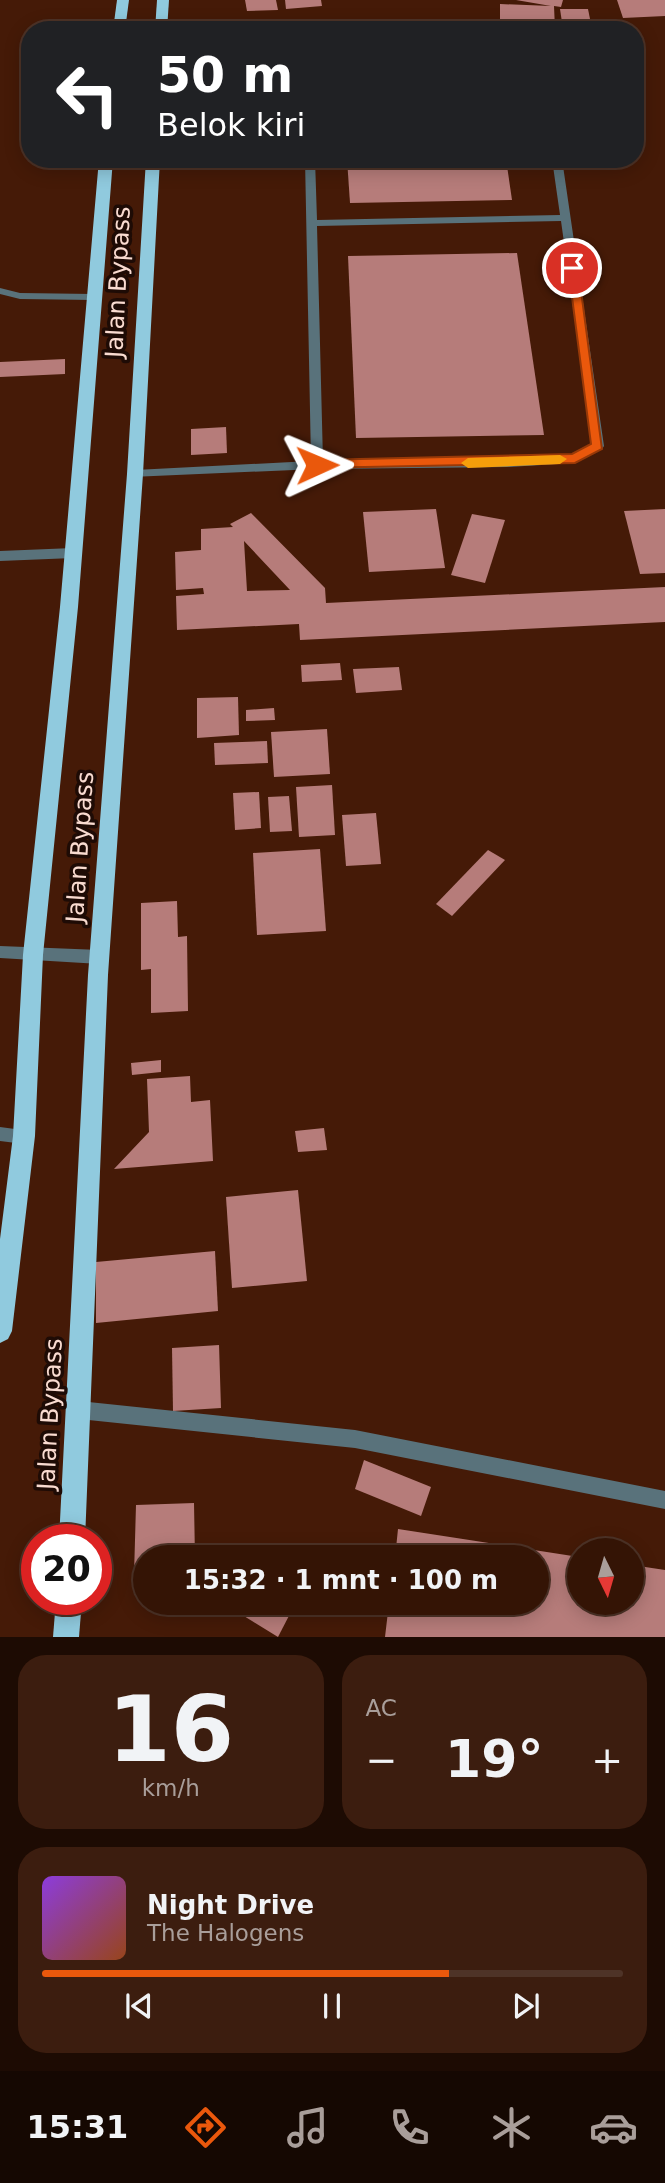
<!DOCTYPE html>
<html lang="id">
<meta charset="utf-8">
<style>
:root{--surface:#341405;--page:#3c1d0f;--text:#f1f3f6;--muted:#a99e9a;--line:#4e3327;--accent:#ea580c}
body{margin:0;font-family:"DejaVu Sans",sans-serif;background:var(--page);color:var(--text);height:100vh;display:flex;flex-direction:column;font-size:26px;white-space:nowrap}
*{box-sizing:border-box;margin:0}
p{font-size:23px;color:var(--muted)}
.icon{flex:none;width:38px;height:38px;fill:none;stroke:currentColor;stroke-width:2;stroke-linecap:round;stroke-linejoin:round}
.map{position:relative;height:1637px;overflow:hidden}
.sheet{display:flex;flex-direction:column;gap:18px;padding:18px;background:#1d0b03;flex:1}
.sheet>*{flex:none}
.top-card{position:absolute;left:21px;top:21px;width:623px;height:147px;border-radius:28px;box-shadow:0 4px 18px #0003,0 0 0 2px var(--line);background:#202124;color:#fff;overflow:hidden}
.needle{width:46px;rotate:175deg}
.buttons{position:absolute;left:567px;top:1538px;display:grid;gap:14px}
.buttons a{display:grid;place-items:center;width:77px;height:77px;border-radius:50%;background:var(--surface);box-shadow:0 4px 18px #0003,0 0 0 2px var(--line);font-size:35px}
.speed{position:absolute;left:21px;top:1524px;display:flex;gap:14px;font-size:35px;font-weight:700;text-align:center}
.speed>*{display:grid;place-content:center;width:91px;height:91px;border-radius:50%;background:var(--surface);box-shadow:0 4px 18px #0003,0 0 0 2px var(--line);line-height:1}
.speed .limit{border:10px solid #d22;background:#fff;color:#111}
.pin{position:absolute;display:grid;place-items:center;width:60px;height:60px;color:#fff;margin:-30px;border:4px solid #fff;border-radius:50%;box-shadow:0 2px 7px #0007}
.me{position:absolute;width:77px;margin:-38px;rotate:89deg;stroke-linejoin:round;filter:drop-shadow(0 0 5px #0008)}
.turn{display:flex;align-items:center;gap:24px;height:147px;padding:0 21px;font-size:32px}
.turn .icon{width:91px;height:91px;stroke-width:2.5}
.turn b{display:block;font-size:49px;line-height:60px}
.big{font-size:52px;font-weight:600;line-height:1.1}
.sheet .widget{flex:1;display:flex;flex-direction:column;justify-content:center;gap:10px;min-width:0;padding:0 24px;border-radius:28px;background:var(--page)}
.sheet .dial{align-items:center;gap:0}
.dial b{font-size:91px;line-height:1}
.song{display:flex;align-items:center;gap:21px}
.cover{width:84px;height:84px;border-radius:10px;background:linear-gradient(135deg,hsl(270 70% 55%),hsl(20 70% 35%))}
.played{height:7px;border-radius:4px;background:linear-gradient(90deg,var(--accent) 70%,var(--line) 70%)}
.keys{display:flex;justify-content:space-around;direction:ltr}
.heat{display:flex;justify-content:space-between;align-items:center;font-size:38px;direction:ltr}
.sheet .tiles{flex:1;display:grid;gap:18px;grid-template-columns:1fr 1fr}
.widget:last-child{grid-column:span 2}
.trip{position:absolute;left:133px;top:1545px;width:416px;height:70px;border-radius:35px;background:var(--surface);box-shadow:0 4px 18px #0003,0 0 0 2px var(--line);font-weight:600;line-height:70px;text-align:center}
.tab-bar{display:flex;height:112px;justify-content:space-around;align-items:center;background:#150802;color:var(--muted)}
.tab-bar .icon{width:49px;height:49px}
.tab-bar .current{color:var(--accent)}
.tab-bar b{font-size:32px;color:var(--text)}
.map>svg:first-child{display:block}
</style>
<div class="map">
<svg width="665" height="1637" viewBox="0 0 665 1637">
<rect width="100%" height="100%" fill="#451a07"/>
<g fill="#b67c7a" fill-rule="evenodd">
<path d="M245,0H276L278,10L247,11Z"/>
<path d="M285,0H321L322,6L286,9Z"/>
<path d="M516,0H563L561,7L554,6L555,29L500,26V4L551,6Z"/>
<path d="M617,0H665V16L623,18Z"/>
<path d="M560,9H588L592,29H563Z"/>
<path d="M462,19L464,30H350L349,20Z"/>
<path d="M347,159H506L512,200L350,203Z"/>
<path d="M517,253L544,435L356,438L348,256Z"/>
<path d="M65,359V374L0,377V362Z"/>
<path d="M226,427L227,453L191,455V429Z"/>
<path d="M436,509L445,568L369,572L363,512Z"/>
<path d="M665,509V573L640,574L624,511Z"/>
<path d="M251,513L325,588L326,603L665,587V622L300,640L299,624L177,630L176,596L204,594L203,588L176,590L175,552L201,550V529L233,527L230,524ZM244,541L290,590L247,591Z"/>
<path d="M472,514L505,520L485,583L451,575Z"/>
<path d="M340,663L342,680L302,682L301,665Z"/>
<path d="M399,667L402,690L356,693L353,669Z"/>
<path d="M238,697L239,735L197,738V698Z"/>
<path d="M274,708L275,720L246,721V710Z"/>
<path d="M327,729L330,774L274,777L271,732Z"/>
<path d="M267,741L268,763L215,765L214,743Z"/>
<path d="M332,785L335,835L299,837L296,787Z"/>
<path d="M259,792L261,828L235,830L233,793Z"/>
<path d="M289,796L292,831L270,832L268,797Z"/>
<path d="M376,813L381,864L346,866L342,815Z"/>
<path d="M320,849L326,931L257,935L253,853Z"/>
<path d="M488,850L505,860L452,916L436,904Z"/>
<path d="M177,901L178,937L187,936L188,1011L151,1013V969L141,970V903Z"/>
<path d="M161,1060V1072L132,1075L131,1063Z"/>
<path d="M190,1076L191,1102L210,1100L213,1161L114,1169L149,1132L147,1079Z"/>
<path d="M324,1128L327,1150L298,1152L295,1131Z"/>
<path d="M298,1190L307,1281L232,1288L226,1197Z"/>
<path d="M215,1251L218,1311L96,1323V1262Z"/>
<path d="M219,1345L221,1408L173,1411L172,1348Z"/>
<path d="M364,1460L431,1487L421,1516L355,1489Z"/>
<path d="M194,1503L195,1558H145V1575H134L136,1505Z"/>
<path d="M398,1529L579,1557V1603H632V1565L665,1570V1637H385L389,1603H537V1558H395Z"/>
<path d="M223,1603H285L293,1608L278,1637Z"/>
</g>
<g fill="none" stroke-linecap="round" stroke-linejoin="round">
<g fill="#59727b" fill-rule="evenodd">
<path d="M305,159H315L317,220L560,215L552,159H562L604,446L602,449L575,463L507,467L317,469L131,477V471L135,470L311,461ZM561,221L592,444L573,455L507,459L323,461L317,226Z"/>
<path d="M0,288L20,293L93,294L98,297L93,300L20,299L0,294Z"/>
<path d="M73,548L79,553L73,558L0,561V551Z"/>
<path d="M0,946L100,950L105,952L107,957L105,962L100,964L0,958Z"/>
<path d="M0,1127L30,1131L32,1136L30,1141L24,1144L0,1141Z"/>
<path d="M79,1401L355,1430L665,1491V1509L355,1448L79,1419L73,1416L70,1410L73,1404Z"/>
</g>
<g fill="#90cade" fill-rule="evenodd">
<path d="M117,0H129L125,30H113Z"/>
<path d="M157,0H169L167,30H155Z"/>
<path d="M99,159H113L78,607L43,955L35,1136L12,1331L8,1339L0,1343V1239L13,1136L23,955L60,607Z"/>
<path d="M146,159H160L143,474L108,975L85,1540H59L88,975L127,474Z"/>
<path d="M56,1600H82L79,1637H53Z"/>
</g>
</g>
<path fill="#ea580c" stroke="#983908" stroke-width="2" d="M568,266L578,268L602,449L575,463L312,468L310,465L317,460L572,454L591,444Z"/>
<path fill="#f59e0b" d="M560,455L567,459L560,464L468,468L461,463L468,458Z"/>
<g text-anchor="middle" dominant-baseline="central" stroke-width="7" stroke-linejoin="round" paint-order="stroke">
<g font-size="24" fill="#f9dbd0" stroke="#1e0b05">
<text transform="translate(118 282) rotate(-87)">Jalan Bypass</text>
<text transform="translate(80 847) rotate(-86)">Jalan Bypass</text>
<text transform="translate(50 1414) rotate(-87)">Jalan Bypass</text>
</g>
</g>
</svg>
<div class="buttons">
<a><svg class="needle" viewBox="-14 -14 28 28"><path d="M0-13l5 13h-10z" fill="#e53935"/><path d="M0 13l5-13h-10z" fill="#a99e9a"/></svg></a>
</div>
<div class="speed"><div class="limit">20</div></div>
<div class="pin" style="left:572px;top:268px;background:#d93025"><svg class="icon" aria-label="arrive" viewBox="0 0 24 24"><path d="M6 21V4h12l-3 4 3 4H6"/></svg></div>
<svg class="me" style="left:317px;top:465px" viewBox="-20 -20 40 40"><path d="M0-17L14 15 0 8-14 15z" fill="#ea580c" stroke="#fff" stroke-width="4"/></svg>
<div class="trip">15:32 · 1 mnt · 100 m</div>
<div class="top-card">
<div class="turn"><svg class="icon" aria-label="left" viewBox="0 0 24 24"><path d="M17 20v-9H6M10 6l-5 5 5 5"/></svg><div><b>50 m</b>Belok kiri</div></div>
</div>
</div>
<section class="sheet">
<div class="tiles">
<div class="widget dial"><b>16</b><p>km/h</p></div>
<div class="widget"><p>AC</p>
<div class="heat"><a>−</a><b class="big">19°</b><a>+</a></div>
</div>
<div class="widget">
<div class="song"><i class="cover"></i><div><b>Night Drive</b><p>The Halogens</p></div></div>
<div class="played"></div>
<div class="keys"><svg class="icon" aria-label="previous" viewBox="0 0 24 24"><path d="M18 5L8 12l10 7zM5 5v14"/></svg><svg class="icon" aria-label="pause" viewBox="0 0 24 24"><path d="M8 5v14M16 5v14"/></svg><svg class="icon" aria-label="next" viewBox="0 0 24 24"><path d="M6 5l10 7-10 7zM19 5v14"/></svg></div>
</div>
</div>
</section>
<nav class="tab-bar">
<b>15:31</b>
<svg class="icon current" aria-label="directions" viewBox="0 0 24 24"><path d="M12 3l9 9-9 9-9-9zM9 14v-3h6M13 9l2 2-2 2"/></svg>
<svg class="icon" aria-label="music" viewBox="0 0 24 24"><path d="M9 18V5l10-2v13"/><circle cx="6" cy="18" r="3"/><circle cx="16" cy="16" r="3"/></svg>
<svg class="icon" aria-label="phone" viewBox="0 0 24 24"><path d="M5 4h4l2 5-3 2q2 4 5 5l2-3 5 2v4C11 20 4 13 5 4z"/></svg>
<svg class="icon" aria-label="climate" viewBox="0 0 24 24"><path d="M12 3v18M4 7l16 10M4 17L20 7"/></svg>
<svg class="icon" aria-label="car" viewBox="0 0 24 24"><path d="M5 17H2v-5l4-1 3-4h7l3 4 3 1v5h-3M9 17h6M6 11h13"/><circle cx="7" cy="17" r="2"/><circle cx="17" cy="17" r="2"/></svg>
</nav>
